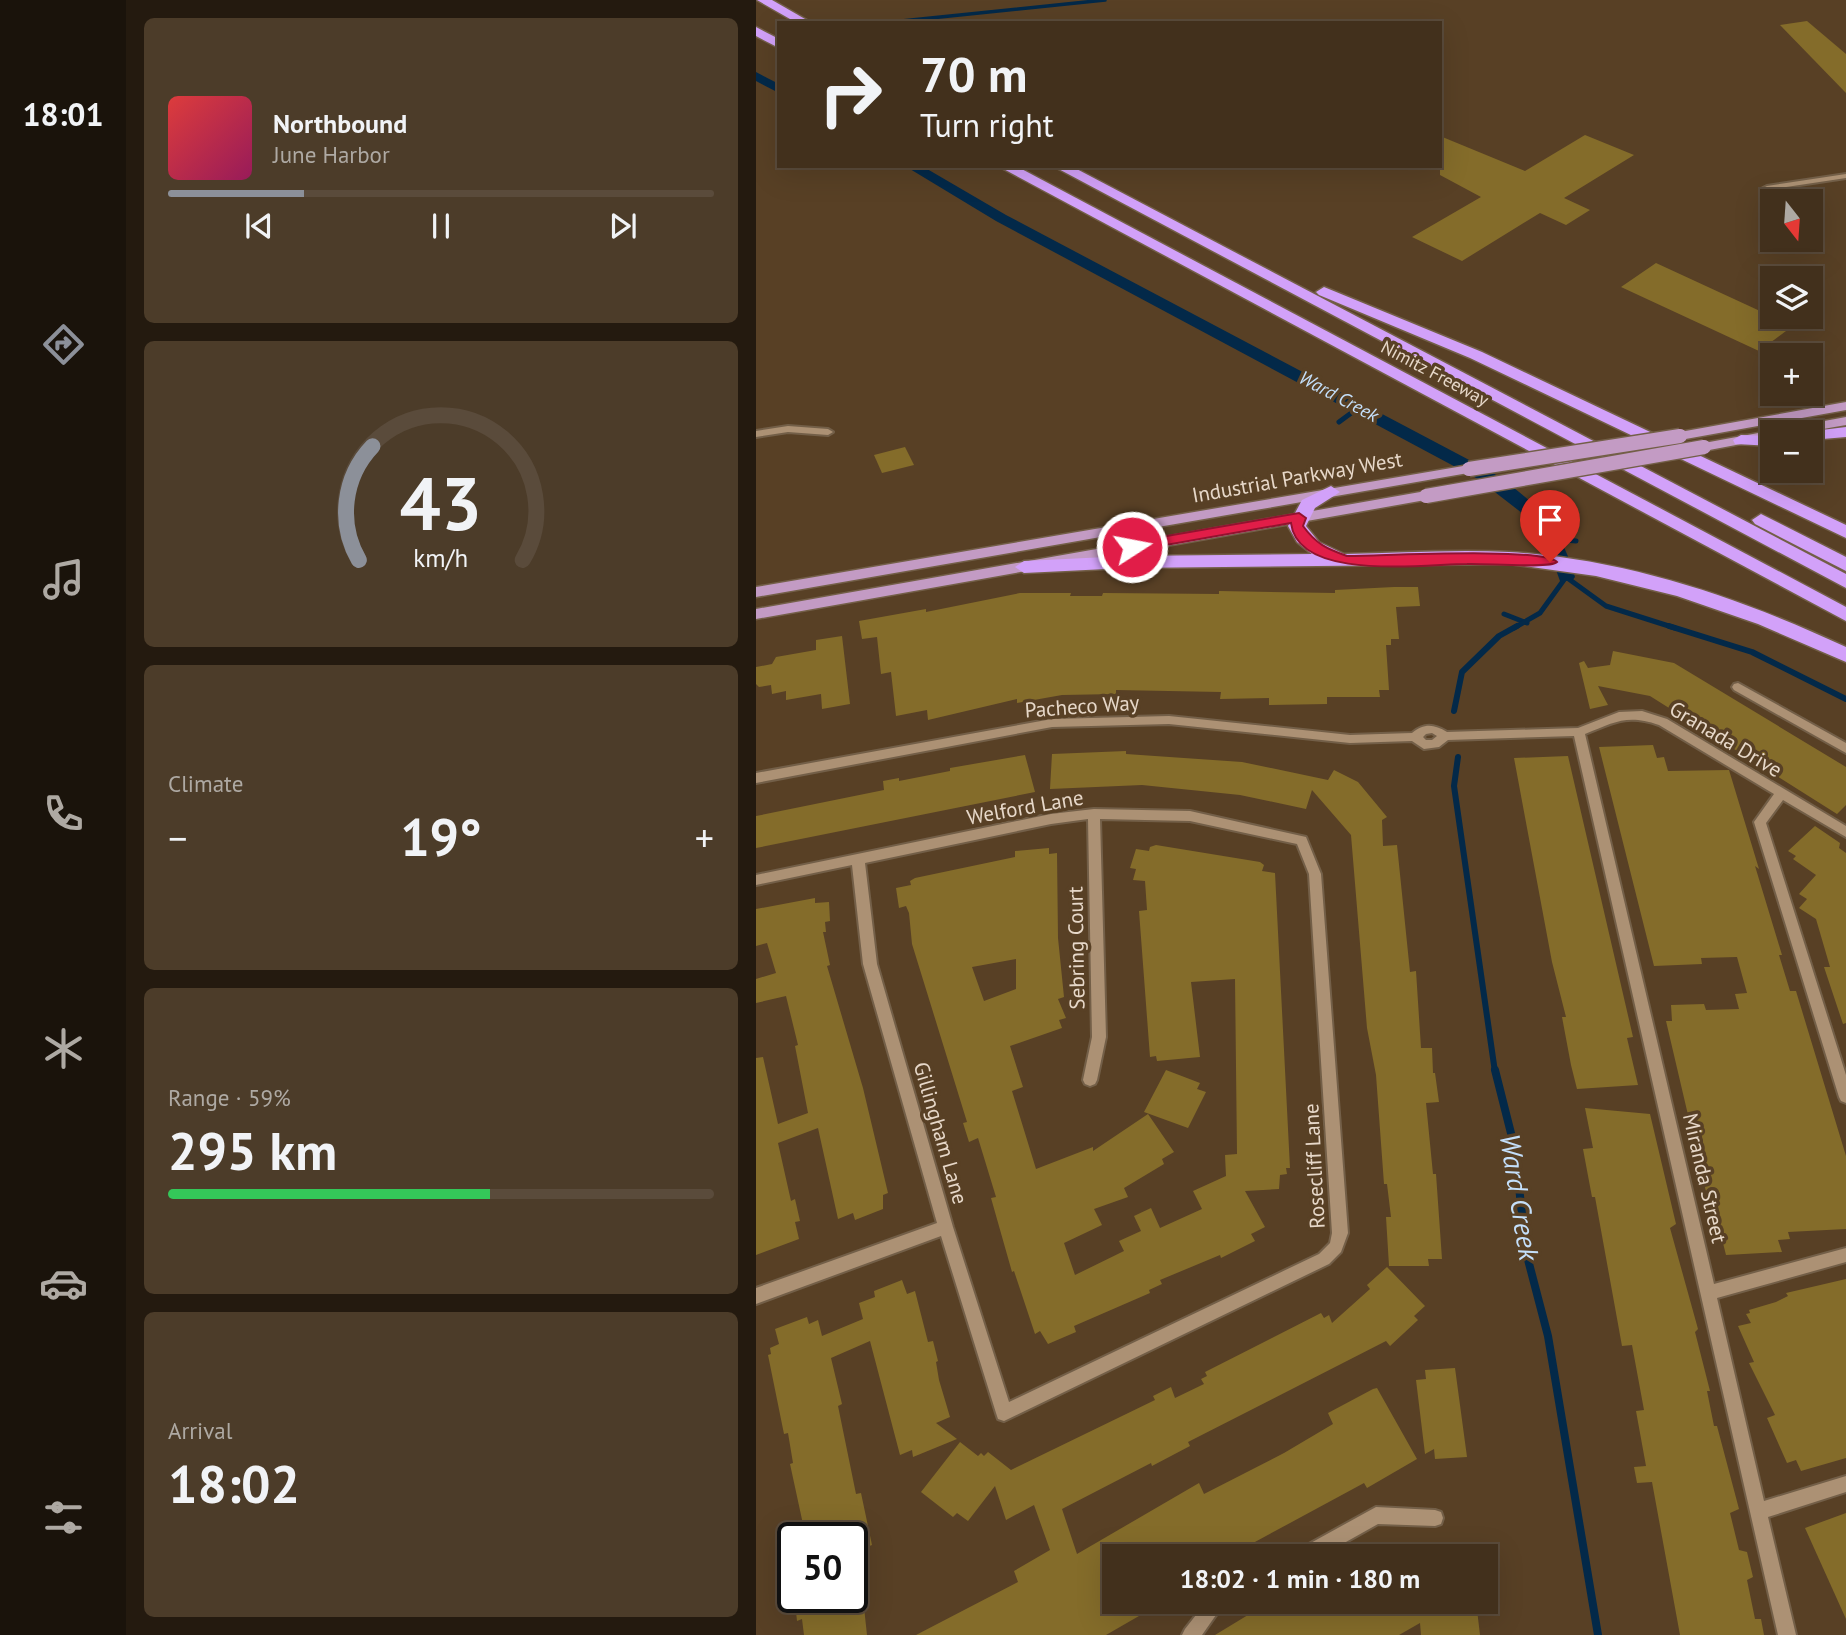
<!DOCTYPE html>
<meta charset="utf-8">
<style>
:root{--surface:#42301c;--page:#4c3c29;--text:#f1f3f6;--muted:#aea9a3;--line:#5a4b3b;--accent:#8c9099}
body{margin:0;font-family:"PT Sans",sans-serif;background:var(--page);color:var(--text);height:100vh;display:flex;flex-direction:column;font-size:26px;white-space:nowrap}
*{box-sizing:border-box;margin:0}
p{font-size:23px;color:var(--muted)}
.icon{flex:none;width:38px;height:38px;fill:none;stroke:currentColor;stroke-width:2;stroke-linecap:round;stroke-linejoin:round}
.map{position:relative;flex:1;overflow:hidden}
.side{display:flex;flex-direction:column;gap:18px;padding:18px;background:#241a0f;width:630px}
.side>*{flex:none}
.guide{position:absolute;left:21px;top:21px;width:665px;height:147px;border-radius:0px;box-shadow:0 7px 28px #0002,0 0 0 2px var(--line);background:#42301c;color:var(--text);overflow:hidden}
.needle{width:46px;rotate:163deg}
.buttons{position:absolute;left:1004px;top:189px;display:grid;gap:14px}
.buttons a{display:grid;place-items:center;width:63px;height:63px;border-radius:0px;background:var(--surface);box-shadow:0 7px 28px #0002,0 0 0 2px var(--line);font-size:35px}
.speed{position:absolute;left:21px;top:1522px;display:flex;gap:14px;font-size:35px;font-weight:700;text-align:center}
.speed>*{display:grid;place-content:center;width:91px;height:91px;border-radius:50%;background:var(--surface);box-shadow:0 7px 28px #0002,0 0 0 2px var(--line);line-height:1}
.speed .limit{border:4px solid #111;border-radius:10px;background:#fff;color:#111}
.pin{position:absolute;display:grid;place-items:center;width:60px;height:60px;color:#fff;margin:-72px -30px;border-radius:50% 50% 50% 0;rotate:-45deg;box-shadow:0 0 7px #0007}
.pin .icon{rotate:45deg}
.me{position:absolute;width:77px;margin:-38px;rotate:79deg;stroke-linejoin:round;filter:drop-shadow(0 0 5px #0008)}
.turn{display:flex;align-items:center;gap:24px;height:147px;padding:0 28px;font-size:32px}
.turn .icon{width:91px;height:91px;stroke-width:2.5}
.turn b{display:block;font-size:49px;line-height:60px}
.big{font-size:52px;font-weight:700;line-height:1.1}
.side .widget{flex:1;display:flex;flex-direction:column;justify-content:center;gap:10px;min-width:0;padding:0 24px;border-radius:10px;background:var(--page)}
.side .dial{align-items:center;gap:0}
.dial svg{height:182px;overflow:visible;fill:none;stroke:var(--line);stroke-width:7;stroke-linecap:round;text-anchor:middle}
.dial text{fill:var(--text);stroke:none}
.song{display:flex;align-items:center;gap:21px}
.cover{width:84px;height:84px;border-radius:10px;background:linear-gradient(135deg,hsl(0 70% 55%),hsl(330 70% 35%))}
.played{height:7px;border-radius:4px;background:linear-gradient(90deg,var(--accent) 25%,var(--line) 25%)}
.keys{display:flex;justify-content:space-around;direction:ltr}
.heat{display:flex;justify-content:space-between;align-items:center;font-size:38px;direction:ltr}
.charge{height:10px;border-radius:5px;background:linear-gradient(90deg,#34c759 59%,var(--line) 0)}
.trip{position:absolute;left:346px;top:1544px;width:396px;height:70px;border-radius:0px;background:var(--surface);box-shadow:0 7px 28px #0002,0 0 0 2px var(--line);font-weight:700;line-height:70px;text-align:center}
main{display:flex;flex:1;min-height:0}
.tabs{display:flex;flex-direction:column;width:126px;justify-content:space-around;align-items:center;background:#1a130b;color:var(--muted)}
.tabs .icon{width:49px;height:49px}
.tabs .current{color:var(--accent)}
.tabs b{font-size:32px;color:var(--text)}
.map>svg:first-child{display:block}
</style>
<main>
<nav class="tabs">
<b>18:01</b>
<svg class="icon current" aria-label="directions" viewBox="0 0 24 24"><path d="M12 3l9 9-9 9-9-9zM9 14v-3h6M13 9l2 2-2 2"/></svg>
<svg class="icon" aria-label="music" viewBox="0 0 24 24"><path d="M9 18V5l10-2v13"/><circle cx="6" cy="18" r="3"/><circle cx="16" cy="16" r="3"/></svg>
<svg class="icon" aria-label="phone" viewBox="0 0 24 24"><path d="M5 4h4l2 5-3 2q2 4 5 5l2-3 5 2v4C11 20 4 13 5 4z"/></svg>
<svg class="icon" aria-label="climate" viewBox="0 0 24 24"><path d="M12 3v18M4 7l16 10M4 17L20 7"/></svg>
<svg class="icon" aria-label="car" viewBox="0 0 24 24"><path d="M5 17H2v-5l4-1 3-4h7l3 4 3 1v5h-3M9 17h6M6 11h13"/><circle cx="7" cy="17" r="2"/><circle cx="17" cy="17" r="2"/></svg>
<svg class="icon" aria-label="filters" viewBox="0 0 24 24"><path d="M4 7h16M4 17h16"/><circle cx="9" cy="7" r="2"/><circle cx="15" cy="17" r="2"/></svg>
</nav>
<section class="side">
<div class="widget">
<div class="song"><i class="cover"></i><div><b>Northbound</b><p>June Harbor</p></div></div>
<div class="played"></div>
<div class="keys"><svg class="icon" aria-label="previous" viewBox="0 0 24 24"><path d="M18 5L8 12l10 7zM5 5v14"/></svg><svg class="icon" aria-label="pause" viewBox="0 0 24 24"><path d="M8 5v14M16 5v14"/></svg><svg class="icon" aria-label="next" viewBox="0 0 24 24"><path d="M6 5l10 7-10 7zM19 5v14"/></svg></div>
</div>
<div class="widget dial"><svg viewBox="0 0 100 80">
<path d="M14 69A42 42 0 1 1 86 69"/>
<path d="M14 69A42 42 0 0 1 20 19" stroke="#8c9099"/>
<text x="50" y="56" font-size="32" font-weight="700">43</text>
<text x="50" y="72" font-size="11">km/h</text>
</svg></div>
<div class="widget"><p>Climate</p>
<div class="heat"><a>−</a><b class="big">19°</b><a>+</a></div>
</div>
<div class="widget"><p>Range · 59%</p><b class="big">295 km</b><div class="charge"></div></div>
<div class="widget"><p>Arrival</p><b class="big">18:02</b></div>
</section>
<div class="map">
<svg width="1090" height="1635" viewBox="0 0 1090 1635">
<rect width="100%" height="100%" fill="#584025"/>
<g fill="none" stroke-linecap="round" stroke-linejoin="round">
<path stroke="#032949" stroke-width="3.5" d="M126,23L349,0"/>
<g stroke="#032949" stroke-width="5">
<path d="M583,422L602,408"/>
<path d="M799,539L820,541"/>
<path d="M748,614L771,623"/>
<path d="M758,628L784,613L810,577L850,606L919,628"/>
</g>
<g stroke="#032949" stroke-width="6">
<path d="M913,626L996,652L1090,699"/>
<path d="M698,711L706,672L743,636L761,626"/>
<path d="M702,757L698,786L739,1072"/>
</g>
<path stroke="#032949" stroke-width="8" d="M739,1070L759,1149L770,1252L792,1336L842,1635"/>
<g fill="#032949" fill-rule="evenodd">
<path d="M0,72L23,84V93L0,81Z"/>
<path d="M149,166H166L250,215L734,471C777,499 805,526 819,577L816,581H804L790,542L775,520L722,479L240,221Z"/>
</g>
</g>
<g fill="#846c2a" fill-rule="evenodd">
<path d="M1051,21L1090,54V93L1024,25Z"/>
<path d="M829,135L878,155L808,198L834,210L810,225L784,213L706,261L656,237L725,197L684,175V136L769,171Z"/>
<path d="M900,263L1017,317L1038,325L1003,351L865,287Z"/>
<path d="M149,447L158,465L126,473L118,455Z"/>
<path d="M638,587H662L664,606L640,607L643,639H635V645H630L633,690H623L624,697H571V704L513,705V698L464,699L465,692L360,690V694L306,695L261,703V699L172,720L171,710L140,716L135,672L125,674L121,637L106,639L103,621L170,609V612L264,593H315L314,596H346L347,593L463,594V591L579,593V590Z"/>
<path d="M86,636L94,704L66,709L65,694L30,700V691L16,694L15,685L3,687L0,684V667L16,664L20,657L60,650V640Z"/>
<path d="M857,651L918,663L1090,767V805L1081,814L894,696L842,686L852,705L834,709L823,663L828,661L832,668L854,665Z"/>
<path d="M897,745L901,758L908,757L912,771L973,770L1003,869L999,866L1026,955H1023L1034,991H1040L1090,1156V1229L1032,1232L1034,1239L1022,1240L1026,1252L970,1255L967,1243H962L910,1021H916L915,1005L948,1004L950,1010L983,1009L979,994L991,993L981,957L945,958L946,964L898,966L843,747Z"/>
<path d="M370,751V754L486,762L572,780L578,770L602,782L631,817L626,820L627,846L641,845L654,972L660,971L665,1048H676L677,1073H679L683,1102L670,1103L677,1174H680L686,1259H672L673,1266H633L630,1217H635L631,1184H628L620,1075L611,1028L595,835L556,790L550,809L484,795L386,785L294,789L296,754Z"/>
<path d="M269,755L279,792L0,848V816L128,790L127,781L143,778V781L194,771V768Z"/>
<path d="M812,756L877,1037L871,1038L882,1085L821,1089L815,1065L806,1017H810L796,962L758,758Z"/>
<path d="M1059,826L1084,843L1083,848L1090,853V1023L1087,1024L1068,967H1074L1060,919L1043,908L1051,899L1043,894L1060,875L1037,859L1040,856L1032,851Z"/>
<path d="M400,845L504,862L508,865L506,871L519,873L534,1168H530L531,1174L524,1175L523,1189L489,1191L509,1227L495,1234L499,1241L465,1258L464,1255L404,1280L406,1284L393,1290L394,1293L318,1326L320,1332L292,1344L284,1331L279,1334L258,1271L256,1272L235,1198L240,1197L222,1138L213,1142L207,1123L211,1122L156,944L153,913L150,906L143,908L140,888L155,885L154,881L159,878L259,857V851L293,848V854L301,853L302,938L308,997L302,999L310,1018L303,1020L306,1028L254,1046L267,1087L256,1091L280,1169L337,1147V1151L392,1114L418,1152L406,1159L408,1164L368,1188L372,1197L338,1209L346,1225L308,1243L319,1275L368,1251L363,1241L385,1231L378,1216L395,1208L404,1228L446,1209L437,1191L470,1176L469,1155L481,1154L479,979L435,982L444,1057L401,1061L400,1056L394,1057L383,911L391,910L389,881L377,880L380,869L374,868L380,849L393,851L394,847ZM260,959V989L228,1001L216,967Z"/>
<path d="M59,898V903L73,902L74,921L69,922L70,932H67L74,965L71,966L107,1088L132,1193L127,1195V1209L99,1220L97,1213L82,1219L62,1128L22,1143L35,1201L39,1199L44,1221L39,1222L43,1239L0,1255V1058L7,1057L22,1124L52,1113L39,1046L42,1045L30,996L0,1003V979L20,973L11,943L0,946V909Z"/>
<path d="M410,1070L444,1083L441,1089L450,1092L432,1128L388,1112Z"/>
<path d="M829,1108L894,1114L920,1224L914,1228L942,1329L939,1332L954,1391H951L958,1426H961L983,1509L974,1513L983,1550L991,1552L997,1577L991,1580L999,1619H1005L1008,1635H924L896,1482L881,1483L878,1467L890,1466L880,1411L888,1410L876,1345L866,1346L839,1197H836L827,1149L837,1148Z"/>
<path d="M631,1267L669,1306L658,1316L662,1320L634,1346L630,1341L432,1442L434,1446L396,1466L395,1463L306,1509L321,1554L443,1483L448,1494L528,1453L577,1424L572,1413L617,1389L621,1388L661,1459L611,1488L608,1483L473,1556H359V1601H409L350,1635H160L262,1582L258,1571L294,1550L278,1505L250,1520L239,1486L212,1521L201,1513L197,1517L165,1492L204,1442L222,1456L225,1453L228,1456L232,1452L255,1470L399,1400L397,1396L415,1387L419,1398L448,1384L445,1379L451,1376L449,1372L565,1313L568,1318L573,1315L576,1323L614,1289L611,1285Z"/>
<path d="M1090,1279V1458L1045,1471L1040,1460L1031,1463L1011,1418L1019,1415L993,1363L998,1362L982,1326L995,1323L990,1314L994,1313L993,1310L1020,1302L1032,1296L1030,1293Z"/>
<path d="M146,1280L151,1294L159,1291L172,1342L177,1341L182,1361L180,1362L183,1380L194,1417L180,1423L201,1439L157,1457L156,1450L144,1455L114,1341L75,1358L86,1404L82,1406L100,1494L105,1493L116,1545L96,1553V1538H50L34,1464L37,1463L32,1433L28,1434L12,1355L15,1354L14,1348L23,1344L19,1329L51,1317L53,1324L62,1320L66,1336L107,1319L103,1303L119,1297L118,1291Z"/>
<path d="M699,1368L711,1457L679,1459L678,1449L669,1454L660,1380L670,1379L669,1370Z"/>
<path d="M1090,1513V1619L1049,1528Z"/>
<path d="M53,1598H107L111,1635H48L46,1619L41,1621L39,1602Z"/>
<path d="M515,1601H720L724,1635H665L664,1623L643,1635H459Z"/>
</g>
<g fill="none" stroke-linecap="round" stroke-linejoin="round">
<g stroke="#735f48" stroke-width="4">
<g id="minor">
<path d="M1090,174V178L1011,190L1007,188L1011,186Z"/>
<path d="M32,426L72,429L77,432L72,435L32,432L0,437V431Z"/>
<path d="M982,683L1090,743V753L978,690L976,687L978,684Z"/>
<path d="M886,711L911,719L1090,826V837L1027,800L1010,823L1090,1075V1103L1085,1101L1083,1097L998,822L1018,794L903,725C871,714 859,722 829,734L958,1284L1090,1248V1262L961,1298L1008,1501L1090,1476V1492L1012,1517L1040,1635H1022L818,736L692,740L683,747L668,749L656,741L594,743L413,724L296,727L0,783V773L296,719L413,716L594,735L656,733C668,723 678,724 691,732L822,728L863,712ZM676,733L681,736L676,740H670L667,737L670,734Z"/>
<path d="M338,809L434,811L550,837L565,874L592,1233L585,1252L573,1264L248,1421L242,1419L240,1413L185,1236L0,1304V1288L181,1223L107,964L96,865L0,885V875L295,814ZM332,819L336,1037L327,1080L329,1084L334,1086L339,1084L341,1080L350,1037L344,819L434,821L541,844L553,874L576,1233L574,1243L563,1254L253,1402L197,1227L121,964L109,863L295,824Z"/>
<path d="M620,1507L679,1510L685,1512L687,1518L685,1524L679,1526L622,1524L565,1556H540L542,1550Z"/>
<path d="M451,1601H477L474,1607L460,1615L446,1635H426L429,1629Z"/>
</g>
</g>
<g stroke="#735f48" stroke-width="3">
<g id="major">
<path d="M1090,402V410L924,440L917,436L924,432Z"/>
<path d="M1090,417V425L1050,432H1017V438L948,451L941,447L948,443Z"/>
<path d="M713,465L720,469L718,472L0,597V587Z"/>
<path d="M670,491L675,493V499L0,619V609Z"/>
</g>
</g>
<g stroke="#735f48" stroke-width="3">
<g id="highway">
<path d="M1,0H16L56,23H41Z"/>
<path d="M0,27L23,39V48L0,36Z"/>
<path d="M242,166H260L1090,607V621Z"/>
<path d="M297,166H315L1090,574V588Z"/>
<path d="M568,287L726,352L1090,525V538L714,358L563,295L560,292Z"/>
<path d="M1090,427V437L1055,440V432H1049Z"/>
<path d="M985,435L1017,436V446L979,444L977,440Z"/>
<path d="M575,486L584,492L559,508L550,526L563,542L588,554C643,553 699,549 753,552C870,559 985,598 1090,647V662L1002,624L921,596L840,576L753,564L371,568L268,573L259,567L268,561L371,556L556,554L541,542L532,526L546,500Z"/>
<path d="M1005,514L1090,557V571L999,524L996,520Z"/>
</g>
</g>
<use href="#minor" fill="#ac9174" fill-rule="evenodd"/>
<use href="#major" fill="#c39bc4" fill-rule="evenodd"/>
<use href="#highway" fill="#d2a1f9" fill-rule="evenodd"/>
<g stroke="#735f48" stroke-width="17" stroke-linecap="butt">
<g id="major-bridge">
<path d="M713,469L924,436"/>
<path d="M670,496L948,447"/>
</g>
</g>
<use href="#major-bridge" stroke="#c39bc4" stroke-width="14"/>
</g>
<path fill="#e11d48" stroke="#92132f" stroke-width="2" d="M543,513L550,518L547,526C560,544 571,549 591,556C622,556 787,547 801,562C794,569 727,563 711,564C669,564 542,582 535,523L376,551L369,547L376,542Z"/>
<g text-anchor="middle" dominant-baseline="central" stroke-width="7" stroke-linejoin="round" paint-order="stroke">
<g font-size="18" fill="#e7d8c9" stroke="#584025">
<text transform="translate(679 373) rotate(28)">Nimitz Freeway</text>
</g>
<g font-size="19" font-style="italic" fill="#c4dffa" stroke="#584025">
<text transform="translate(583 396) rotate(28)">Ward Creek</text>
</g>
<g font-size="21" fill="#e7d8c9" stroke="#584025">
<text transform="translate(541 477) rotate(-10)">Industrial Parkway West</text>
<text transform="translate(326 706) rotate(-4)">Pacheco Way</text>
<text transform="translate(970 739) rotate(31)">Granada Drive</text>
<text transform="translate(269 807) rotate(-10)">Welford Lane</text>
<text transform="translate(320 948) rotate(-91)">Sebring Court</text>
<text transform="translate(185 1133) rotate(74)">Gillingham Lane</text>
<text transform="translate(558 1166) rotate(-93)">Rosecliff Lane</text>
<text transform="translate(949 1178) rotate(77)">Miranda Street</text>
</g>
<g font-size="28" font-style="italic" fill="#c4dffa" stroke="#584025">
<text transform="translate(764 1197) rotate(81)">Ward Creek</text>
</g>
</g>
</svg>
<div class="buttons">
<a><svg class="needle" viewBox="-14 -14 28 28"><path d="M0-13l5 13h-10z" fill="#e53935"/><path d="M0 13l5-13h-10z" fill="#aea9a3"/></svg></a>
<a><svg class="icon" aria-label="layers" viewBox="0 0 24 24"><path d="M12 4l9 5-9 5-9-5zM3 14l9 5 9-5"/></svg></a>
<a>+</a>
<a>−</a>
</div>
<div class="speed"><div class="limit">50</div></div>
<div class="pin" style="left:794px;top:562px;background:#d93025"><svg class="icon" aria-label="arrive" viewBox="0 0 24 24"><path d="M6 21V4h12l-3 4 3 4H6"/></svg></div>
<svg class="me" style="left:376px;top:547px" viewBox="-20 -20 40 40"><circle r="17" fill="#e11d48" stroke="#fff" stroke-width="3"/><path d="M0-11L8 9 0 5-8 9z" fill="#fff"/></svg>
<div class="trip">18:02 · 1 min · 180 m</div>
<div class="guide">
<div class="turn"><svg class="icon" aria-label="right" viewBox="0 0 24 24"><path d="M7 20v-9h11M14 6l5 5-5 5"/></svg><div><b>70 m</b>Turn right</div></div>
</div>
</div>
</main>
